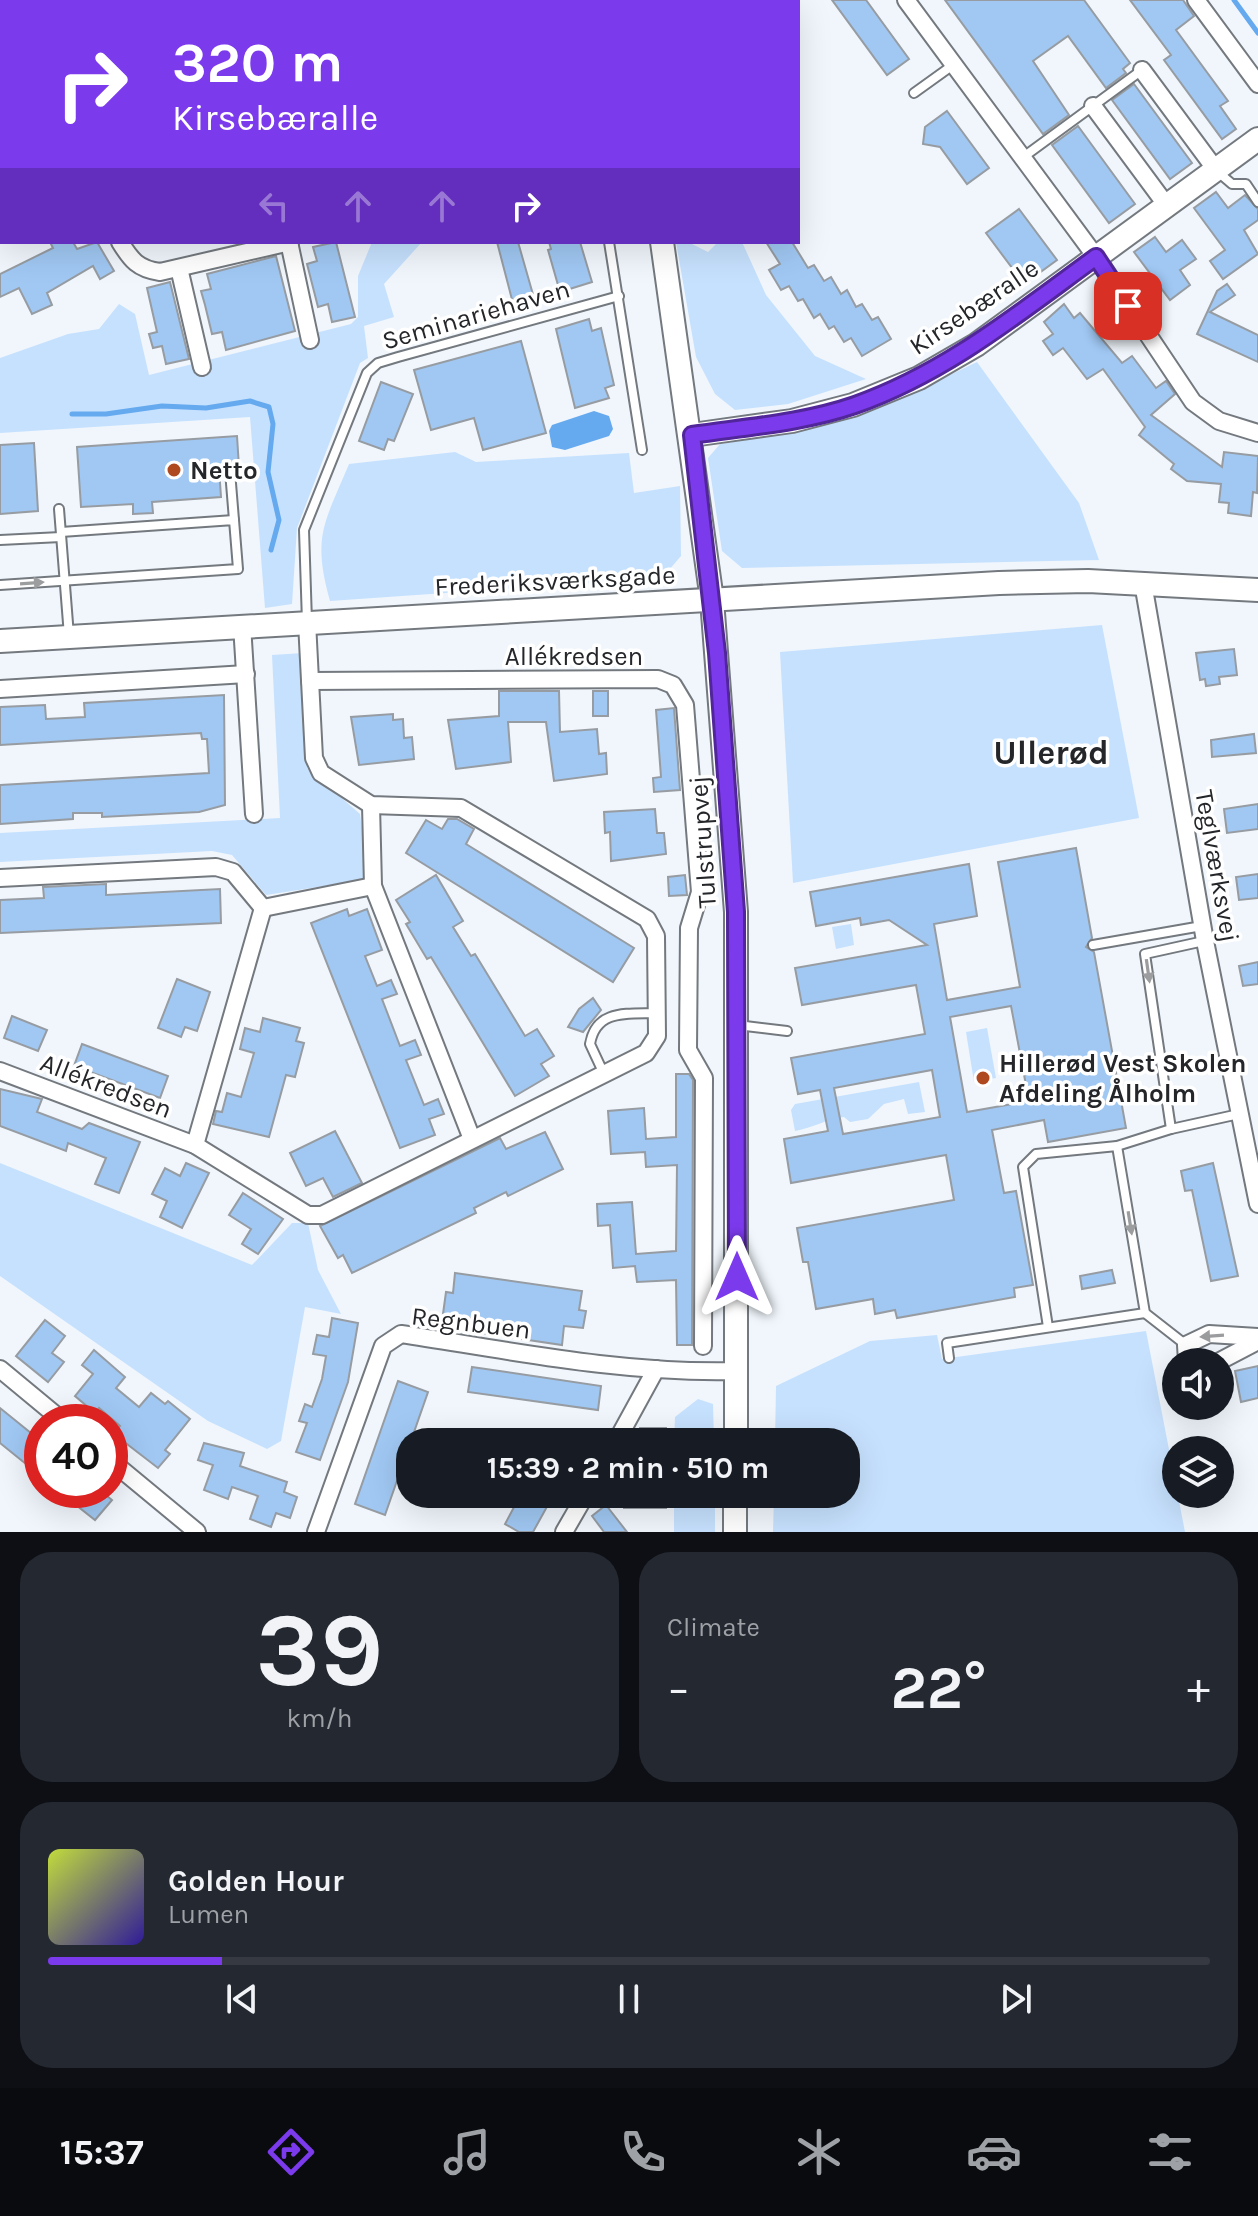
<!DOCTYPE html>
<meta charset="utf-8">
<style>
:root{--surface:#171b24;--page:#242831;--text:#f1f3f6;--muted:#9ea1a6;--line:#363941;--accent:#7c3aed}
body{margin:0;font-family:Karla,sans-serif;background:var(--page);color:var(--text);height:100vh;display:flex;flex-direction:column;font-size:30px;white-space:nowrap}
*{box-sizing:border-box;margin:0}
p{font-size:26px;color:var(--muted)}
.icon{flex:none;width:44px;height:44px;fill:none;stroke:currentColor;stroke-width:2;stroke-linecap:round;stroke-linejoin:round}
.map{position:relative;height:1532px;overflow:hidden}
.side{display:flex;flex-direction:column;gap:20px;padding:20px;background:#0d0f14;flex:1}
.side>*{flex:none}
.hud{position:absolute;left:0px;top:0px;width:800px;height:244px;box-shadow:0 8px 32px #0002;background:#7c3aed;color:#fff;overflow:hidden}
.buttons{position:absolute;left:1162px;top:1348px;display:grid;gap:16px}
.buttons a{display:grid;place-items:center;width:72px;height:72px;border-radius:50%;background:var(--surface);box-shadow:0 8px 32px #0002;font-size:40px}
.speed{position:absolute;left:24px;top:1404px;display:flex;gap:16px;font-size:40px;font-weight:700;text-align:center}
.speed>*{display:grid;place-content:center;width:104px;height:104px;border-radius:50%;background:var(--surface);box-shadow:0 8px 32px #0002;line-height:1}
.speed .limit{border:12px solid #d22;background:#fff;color:#111}
.pin{position:absolute;display:grid;place-items:center;width:68px;height:68px;color:#fff;margin:-34px;border-radius:16px;box-shadow:0 4px 12px #0006}
.me{position:absolute;width:88px;margin:-44px;rotate:0deg;stroke-linejoin:round;filter:drop-shadow(0 0 6px #0008)}
.turn{display:flex;align-items:center;gap:28px;height:168px;padding:0 40px;font-size:36px}
.turn .icon{width:104px;height:104px;stroke-width:2.5}
.turn b{display:block;font-size:56px;line-height:68px}
.lanes{display:flex;align-items:center;height:76px;padding:0 40px;background:#0003;justify-content:center;gap:40px;direction:ltr}
.lanes .off{opacity:.35}
.big{font-size:60px;font-weight:700;line-height:1.1}
.side .card{flex:1;display:flex;flex-direction:column;justify-content:center;gap:12px;min-width:0;padding:0 28px;border-radius:32px;background:var(--page)}
.side .dial{align-items:center;gap:0}
.dial b{font-size:104px;line-height:1}
.song{display:flex;align-items:center;gap:24px}
.cover{width:96px;height:96px;border-radius:12px;background:linear-gradient(135deg,hsl(70 70% 55%),hsl(250 70% 35%))}
.played{height:8px;border-radius:4px;background:linear-gradient(90deg,var(--accent) 15%,var(--line) 15%)}
.keys{display:flex;justify-content:space-around;direction:ltr}
.heat{display:flex;justify-content:space-between;align-items:center;font-size:44px;direction:ltr}
.side .tiles{flex:1;display:grid;gap:20px;grid-template-columns:1fr 1fr}
.card:last-child{grid-column:span 2}
.trip{position:absolute;left:396px;top:1428px;width:464px;height:80px;border-radius:32px;background:var(--surface);box-shadow:0 8px 32px #0002;font-weight:700;line-height:80px;text-align:center}
.menu{display:flex;height:128px;justify-content:space-around;align-items:center;background:#090b0e;color:var(--muted)}
.menu .icon{width:56px;height:56px}
.menu .active{color:var(--accent)}
.menu b{font-size:36px;color:var(--text)}
.map>svg:first-child{display:block}
</style>
<div class="map">
<svg width="1258" height="1532" viewBox="0 0 1258 1532">
<rect width="100%" height="100%" fill="#f0f6fc"/>
<g fill="#c6e1fe">
<path d="M372,242H422L384,284L394,317L364,326L368,358L360,363L297,528L292,604L265,608L250,417L0,433V358L68,334L99,329L119,304L135,314L149,375L351,324L358,317V276Z"/>
<path d="M676,242H688L708,252L718,242H742L766,295L815,356L866,379L788,404L735,410L715,394L696,357Z"/>
<path d="M977,362L1079,503L1099,560L742,568L722,551L708,458L720,444C823,429 884,407 977,362Z"/>
<path d="M455,452L476,462L629,453L634,493L680,486L681,556L662,578L330,601C312,536 324,524 349,464Z"/>
<path d="M1102,625L1139,818L793,883L780,652Z"/>
<path d="M303,653L307,768L360,814L369,879L266,895L232,855L212,851L0,862V833L280,818L272,655Z"/>
<path d="M851,924L854,945L836,949L832,927Z"/>
<path d="M987,1028L996,1078L974,1082L966,1032Z"/>
<path d="M919,1082L925,1112L908,1114L904,1099L884,1104L868,1119L850,1122L844,1117C826,1119 813,1128 795,1131L791,1110L795,1104Z"/>
<path d="M0,1163L252,1265L292,1223H308L318,1270L341,1314L305,1307L281,1441L267,1449L208,1421L0,1276Z"/>
<path d="M1146,1331L1185,1532H773L774,1494H846V1442H775L776,1386L870,1341L937,1335L942,1359Z"/>
<path d="M698,1399L713,1404L714,1442H674L675,1417Z"/>
<rect x="674" y="1494" width="41" height="38"/>
</g>
<path fill="#65a9ef" d="M594,411L609,416L613,429L609,436L565,450L552,447L549,431L552,425Z"/>
<g fill="none" stroke-linecap="round" stroke-linejoin="round">
<g stroke="#65a9ef" stroke-width="5">
<path d="M1234,0L1258,33"/>
<path d="M72,414H106L162,406L206,408L250,401L269,407L273,424L268,472L279,520L271,550"/>
</g>
</g>
<g fill="#a0c8f3" stroke="#969ca2" stroke-width="2" fill-rule="evenodd">
<path d="M832,0H866L909,59L887,75Z"/>
<path d="M945,0H1084L1130,63L1123,69L1126,73L1106,88L1068,36L1033,61L1069,115L1043,134Z"/>
<path d="M1130,0H1183L1194,16L1176,30L1228,101L1220,106L1236,129L1222,139L1164,60L1171,55Z"/>
<path d="M1134,84L1192,163L1170,179L1112,100Z"/>
<path d="M947,111L989,168L967,184L940,147L923,144L925,127Z"/>
<path d="M1078,126L1135,204L1109,223L1052,145Z"/>
<path d="M1216,192L1228,208L1245,195L1258,209V220L1244,230L1258,254L1223,279L1210,261L1225,250L1194,208Z"/>
<path d="M1019,209L1057,260L1024,284L986,233Z"/>
<path d="M1155,237L1166,252L1182,240L1196,259L1180,270L1190,285L1170,300L1134,252Z"/>
<path d="M50,242H73L77,249L97,242L114,271L100,279L93,266L47,293L52,305L32,314L19,288L0,297V274L53,248Z"/>
<path d="M336,242L355,317L332,322L328,304L318,307L307,264L317,261L313,247Z"/>
<path d="M497,242H518L536,305L515,311Z"/>
<path d="M549,242H580L592,282L560,292L548,250L551,249Z"/>
<path d="M766,242H792L808,268L814,265L824,281L831,277L841,294L847,290L856,307L862,304L872,320L878,317L891,339L862,356L851,338L844,342L834,326L829,329L820,314L814,318L803,299L798,301L789,286L781,290L769,270L780,264Z"/>
<path d="M276,256L295,331L226,350L222,332L212,334L205,305L201,291L211,289L207,274Z"/>
<path d="M170,282L189,359L166,364L162,346L153,348L149,334L157,332L147,288Z"/>
<path d="M1227,284L1235,295L1210,312L1258,335V362L1197,334L1217,291Z"/>
<path d="M1064,304L1074,318L1080,313L1122,363L1132,356L1156,388L1166,381L1175,394L1151,415L1222,467L1224,452L1258,456L1257,493L1253,492L1251,516L1228,513L1229,503L1219,502L1221,484L1187,481L1171,469L1174,464L1139,435L1145,427L1103,369L1087,379L1063,348L1053,355L1043,341L1053,334L1044,322Z"/>
<path d="M589,319L592,331L601,328L614,385L605,388L609,398L575,408L556,329Z"/>
<path d="M521,341L546,433L483,450L474,418L431,430L414,370Z"/>
<path d="M381,382L413,394L394,441L388,439L384,450L359,441Z"/>
<path d="M237,436L239,467L230,464L219,468L221,497L152,502L153,513L133,514V504L81,507L77,447Z"/>
<path d="M34,443L38,511L0,514V445Z"/>
<path d="M1234,649L1237,675L1219,677L1220,684L1206,686L1205,679L1200,680L1196,653Z"/>
<path d="M499,691H559L560,732L597,729L599,754L606,753L607,774L554,781L546,722H508L511,762L456,769L448,720L499,716Z"/>
<rect x="593" y="691" width="15" height="25"/>
<path d="M224,695L225,805L199,812L102,817V813H73V819L0,824V785L209,773L207,739H202L201,733L0,745V707L45,705L46,719L85,717L84,703Z"/>
<path d="M674,708L680,790L654,792L653,778L661,777L656,710Z"/>
<path d="M393,714V720L403,719L404,738L412,737L414,759L359,765L351,717Z"/>
<path d="M1254,734L1256,753L1212,757L1211,740Z"/>
<path d="M1258,804V829L1227,833L1224,809Z"/>
<path d="M655,809L657,833H664L666,854L611,861L610,832L605,833L604,812Z"/>
<path d="M448,819H457L474,829L466,844L634,948L613,982L406,853L426,820L442,829Z"/>
<path d="M1076,848L1092,938L1086,947L1094,952L1126,1128L1048,1142L1044,1120L992,1130L1004,1193L1016,1191L1033,1285L1014,1288L1015,1297L897,1318L895,1310L875,1314L873,1299L816,1309L808,1262H803L797,1228L954,1200L946,1155L791,1183L784,1139L828,1131L820,1090L798,1094L791,1058L925,1034L916,985L802,1005L795,968L927,945L889,920L861,925L860,918L816,926L810,892L969,864L977,916L934,924L947,1000L1020,987L998,862ZM1011,1006L1029,1101L967,1112L950,1017ZM932,1070L940,1117L843,1134L834,1088Z"/>
<path d="M1258,874V898L1239,900L1236,877Z"/>
<path d="M436,875L463,921L453,927L471,956L475,954L525,1036L537,1029L554,1056L541,1064L549,1076L515,1096L431,957L427,959L406,924L410,922L396,900Z"/>
<path d="M685,875L687,895L669,896L668,877Z"/>
<path d="M106,884V895L220,889L221,923L0,933V900L44,898L43,887Z"/>
<path d="M347,909L349,916L367,909L382,950L365,956L377,986L391,980L397,994L382,999L400,1046L415,1040L421,1055L406,1060L424,1105L438,1099L444,1114L429,1119L435,1135L400,1148L311,923Z"/>
<path d="M1258,962V984L1243,986L1239,966Z"/>
<path d="M177,979L210,992L197,1031L185,1027L181,1037L158,1028Z"/>
<path d="M593,998L601,1010L583,1032L568,1027L579,1009Z"/>
<path d="M12,1016L47,1030L38,1051L4,1038Z"/>
<path d="M263,1018L300,1028L296,1041L304,1043L295,1077L286,1075L269,1137L213,1124L216,1111L222,1112L227,1093L241,1097L254,1053L240,1049L245,1028L260,1032Z"/>
<path d="M82,1044L168,1076L160,1098L74,1066Z"/>
<path d="M676,1074H689L693,1080L692,1345H677L676,1280L637,1282L635,1266L613,1268L610,1225L598,1226L597,1204L632,1202L636,1254L676,1251L677,1165L646,1167L645,1152L611,1154L608,1111L644,1108L646,1139L676,1137Z"/>
<path d="M0,1089L42,1099L37,1112L82,1129L89,1123L140,1142L119,1193L95,1184L106,1158L68,1143L66,1151L0,1126Z"/>
<path d="M335,1131L362,1183L333,1197L323,1178L306,1186L290,1153Z"/>
<path d="M545,1132L563,1169L508,1196L506,1192L474,1208L476,1213L352,1273L343,1255L338,1258L320,1226L500,1138L506,1149Z"/>
<path d="M186,1163L209,1173L182,1228L160,1217L167,1201L152,1194L165,1168L180,1176Z"/>
<path d="M1213,1163L1238,1276L1211,1281L1192,1190L1185,1191L1181,1171Z"/>
<path d="M243,1193L283,1219L258,1254L242,1244L251,1229L229,1215Z"/>
<path d="M1112,1270L1115,1283L1082,1289L1080,1276Z"/>
<path d="M455,1273L582,1291L579,1310L586,1311L583,1328L564,1326L562,1345L468,1331L470,1318L443,1314L446,1292L453,1293Z"/>
<path d="M332,1318L358,1323L348,1382L320,1460L296,1452L307,1423L299,1421L305,1404L312,1407L322,1379L326,1356L313,1354L317,1335L329,1337Z"/>
<path d="M45,1320L65,1336L52,1353L64,1362L48,1382L16,1356Z"/>
<path d="M94,1350L125,1377L116,1388L139,1407L151,1393L165,1404L168,1401L190,1419L165,1450L170,1454L158,1468L114,1434L120,1426L99,1408L95,1413L75,1396L93,1374L82,1365Z"/>
<path d="M1258,1366V1398L1241,1402L1235,1371Z"/>
<path d="M472,1367L601,1386L598,1410L468,1392Z"/>
<path d="M398,1381L428,1392L385,1515L355,1504Z"/>
<path d="M0,1408L42,1442V1477L0,1443Z"/>
<rect x="640" y="1428" width="26" height="14"/>
<path d="M204,1443L244,1453L240,1466L287,1482L284,1492L297,1497L290,1518L276,1513L271,1527L250,1519L258,1496L232,1487L228,1499L204,1490L213,1465L198,1460Z"/>
<path d="M57,1490H100L112,1500L95,1520Z"/>
<path d="M521,1494H554L533,1532H519L505,1524Z"/>
<rect x="624" y="1494" width="42" height="14"/>
<path d="M606,1505L627,1532H604L592,1516Z"/>
</g>
<g fill="none" stroke-linecap="round" stroke-linejoin="round">
<g stroke="#73797e" stroke-width="12">
<g id="lane">
<path d="M914,93L953,65"/>
<path d="M1022,158L1142,70"/>
<path d="M1218,172L1232,184H1246L1258,202"/>
<path d="M609,242L642,450"/>
<path d="M230,471L234,520"/>
<path d="M59,509L69,636"/>
<path d="M0,540L61,537"/>
<path d="M0,585L238,569L234,520L61,532"/>
<path d="M307,622L304,530L367,373L378,363L398,357L619,296"/>
<path d="M1204,941L1145,954L1171,1129L1239,1114"/>
<path d="M1093,945L1202,926"/>
<path d="M737,1025L787,1031"/>
<path d="M604,1074L590,1044C596,1009 627,1014 657,1013"/>
<path d="M1117,1146L1145,1313L1186,1345"/>
<path d="M1048,1327L1023,1167L1036,1154L1117,1146L1171,1129"/>
<path d="M949,1358L947,1343L1145,1313"/>
</g>
</g>
<g stroke="#73797e" stroke-width="20">
<g id="street">
<path d="M418,0L419,2"/>
<path d="M906,0L1096,257L1193,402L1219,421L1258,433"/>
<path d="M1196,0L1258,84"/>
<path d="M467,2L474,0"/>
<path d="M769,2V0"/>
<path d="M0,39L2,42"/>
<path d="M1142,70L1216,170"/>
<path d="M1093,106L1167,206"/>
<path d="M120,242C131,260 138,269 160,272L290,242"/>
<path d="M289,242L310,340"/>
<path d="M179,268L202,367"/>
<path d="M1143,583L1205,941L1258,1204"/>
<path d="M242,625L254,814"/>
<path d="M310,681L658,679L673,685L685,705L700,892L689,928L688,1050L704,1078L703,1346"/>
<path d="M0,689L246,674"/>
<path d="M371,805L373,886L472,1139"/>
<path d="M0,878L216,867L233,872L263,908L373,886"/>
<path d="M0,1071L195,1145L308,1215H322L646,1053L657,1036L656,936L647,919L461,808L371,805L321,773L314,758L307,622"/>
<path d="M195,1145L263,908"/>
<path d="M1187,1362L1186,1345L1209,1334L1258,1337"/>
<path d="M1218,1362L1258,1341"/>
<path d="M0,1369L64,1422"/>
<path d="M616,1442L656,1369"/>
<path d="M110,1460L197,1532"/>
<path d="M316,1532L383,1346L401,1334C512,1351 624,1374 737,1371"/>
<path d="M564,1532L586,1494"/>
</g>
</g>
<g stroke="#73797e" stroke-width="26">
<g id="secondary">
<path d="M608,0V2"/>
<path d="M662,242L712,600L736,912V1442"/>
<path d="M692,435L792,421L853,405L919,378L976,345L1258,139"/>
<path d="M0,641L999,583L1088,581L1258,590"/>
<path d="M735,1532V1494"/>
</g>
</g>
<use href="#lane" stroke="#fff" stroke-width="8"/>
<use href="#street" stroke="#fff" stroke-width="16"/>
<use href="#secondary" stroke="#fff" stroke-width="22"/>
</g>
<defs><path id="oneway-solid" d="M-6-.8H1V-3.2L6.5 0L1 3.2V.8H-6Z" transform="scale(2)"/></defs>
<g fill="#9c9d9f">
<use href="#oneway-solid" transform="translate(32 583) rotate(-4)"/>
<use href="#oneway-solid" transform="translate(1148 971) rotate(82)"/>
<use href="#oneway-solid" transform="translate(1130 1223) rotate(81)"/>
<use href="#oneway-solid" transform="translate(1212 1336) rotate(176)"/>
</g>
<g fill="none" stroke-linecap="round" stroke-linejoin="round">
<g stroke="#51269a" stroke-width="20">
<path id="route" d="M737,1277L736,912L717,653L692,435C746,427 803,423 855,405C946,373 1019,313 1096,257L1128,306"/>
</g>
<use href="#route" stroke="#7c3aed" stroke-width="14"/>
</g>
<g fill="#af4920" stroke="#fff" stroke-width="3">
<circle cx="174" cy="470" r="8"/>
<circle cx="983" cy="1078" r="8"/>
</g>
<g text-anchor="middle" dominant-baseline="central" stroke-width="7" stroke-linejoin="round" paint-order="stroke">
<g font-size="26" fill="#242629" stroke="#fff">
<text transform="translate(974 307) rotate(-34)">Kirsebæralle</text>
<text transform="translate(476 315) rotate(-16)">Seminariehaven</text>
<text transform="translate(555 581) rotate(-3)">Frederiksværksgade</text>
<text x="574" y="656">Allékredsen</text>
<text transform="translate(703 842) rotate(-94)">Tulstrupvej</text>
<text transform="translate(1217 866) rotate(80)">Teglværksvej</text>
<text transform="translate(106 1086) rotate(21)">Allékredsen</text>
<text transform="translate(471 1323) rotate(7)">Regnbuen</text>
</g>
<g font-size="26" font-weight="bold" fill="#242629" stroke="#fff" text-anchor="start">
<text x="190" y="470">Netto</text>
<text x="999" y="1063">Hillerød Vest Skolen<tspan x="999" dy="30">Afdeling Ålholm</tspan></text>
</g>
<g font-size="34" font-weight="bold" fill="#242629" stroke="#fff">
<text x="1051" y="753">Ullerød</text>
</g>
</g>
</svg>
<div class="buttons">
<a><svg class="icon" aria-label="sound" viewBox="0 0 24 24"><path d="M4 9h4l5-4v14l-5-4H4zM17 9q2 3 0 6"/></svg></a>
<a><svg class="icon" aria-label="layers" viewBox="0 0 24 24"><path d="M12 4l9 5-9 5-9-5zM3 14l9 5 9-5"/></svg></a>
</div>
<div class="speed"><div class="limit">40</div></div>
<div class="pin" style="left:1128px;top:306px;background:#d93025"><svg class="icon" aria-label="arrive" viewBox="0 0 24 24"><path d="M6 21V4h12l-3 4 3 4H6"/></svg></div>
<svg class="me" style="left:737px;top:1277px" viewBox="-20 -20 40 40"><path d="M0-17L14 15 0 8-14 15z" fill="#7c3aed" stroke="#fff" stroke-width="4"/></svg>
<div class="trip">15:39 · 2 min · 510 m</div>
<div class="hud">
<div class="turn"><svg class="icon" aria-label="right" viewBox="0 0 24 24"><path d="M7 20v-9h11M14 6l5 5-5 5"/></svg><div><b>320 m</b>Kirsebæralle</div></div>
<div class="lanes"><svg class="icon off" aria-label="left" viewBox="0 0 24 24"><path d="M17 20v-9H6M10 6l-5 5 5 5"/></svg><svg class="icon off" aria-label="ahead" viewBox="0 0 24 24"><path d="M12 20V5M6 11l6-6 6 6"/></svg><svg class="icon off" aria-label="ahead" viewBox="0 0 24 24"><path d="M12 20V5M6 11l6-6 6 6"/></svg><svg class="icon" aria-label="right" viewBox="0 0 24 24"><path d="M7 20v-9h11M14 6l5 5-5 5"/></svg></div>
</div>
</div>
<section class="side">
<div class="tiles">
<div class="card dial"><b>39</b><p>km/h</p></div>
<div class="card"><p>Climate</p>
<div class="heat"><a>−</a><b class="big">22°</b><a>+</a></div>
</div>
<div class="card">
<div class="song"><i class="cover"></i><div><b>Golden Hour</b><p>Lumen</p></div></div>
<div class="played"></div>
<div class="keys"><svg class="icon" aria-label="previous" viewBox="0 0 24 24"><path d="M18 5L8 12l10 7zM5 5v14"/></svg><svg class="icon" aria-label="pause" viewBox="0 0 24 24"><path d="M8 5v14M16 5v14"/></svg><svg class="icon" aria-label="next" viewBox="0 0 24 24"><path d="M6 5l10 7-10 7zM19 5v14"/></svg></div>
</div>
</div>
</section>
<nav class="menu">
<b>15:37</b>
<svg class="icon active" aria-label="directions" viewBox="0 0 24 24"><path d="M12 3l9 9-9 9-9-9zM9 14v-3h6M13 9l2 2-2 2"/></svg>
<svg class="icon" aria-label="music" viewBox="0 0 24 24"><path d="M9 18V5l10-2v13"/><circle cx="6" cy="18" r="3"/><circle cx="16" cy="16" r="3"/></svg>
<svg class="icon" aria-label="phone" viewBox="0 0 24 24"><path d="M5 4h4l2 5-3 2q2 4 5 5l2-3 5 2v4C11 20 4 13 5 4z"/></svg>
<svg class="icon" aria-label="climate" viewBox="0 0 24 24"><path d="M12 3v18M4 7l16 10M4 17L20 7"/></svg>
<svg class="icon" aria-label="car" viewBox="0 0 24 24"><path d="M5 17H2v-5l4-1 3-4h7l3 4 3 1v5h-3M9 17h6M6 11h13"/><circle cx="7" cy="17" r="2"/><circle cx="17" cy="17" r="2"/></svg>
<svg class="icon" aria-label="filters" viewBox="0 0 24 24"><path d="M4 7h16M4 17h16"/><circle cx="9" cy="7" r="2"/><circle cx="15" cy="17" r="2"/></svg>
</nav>
